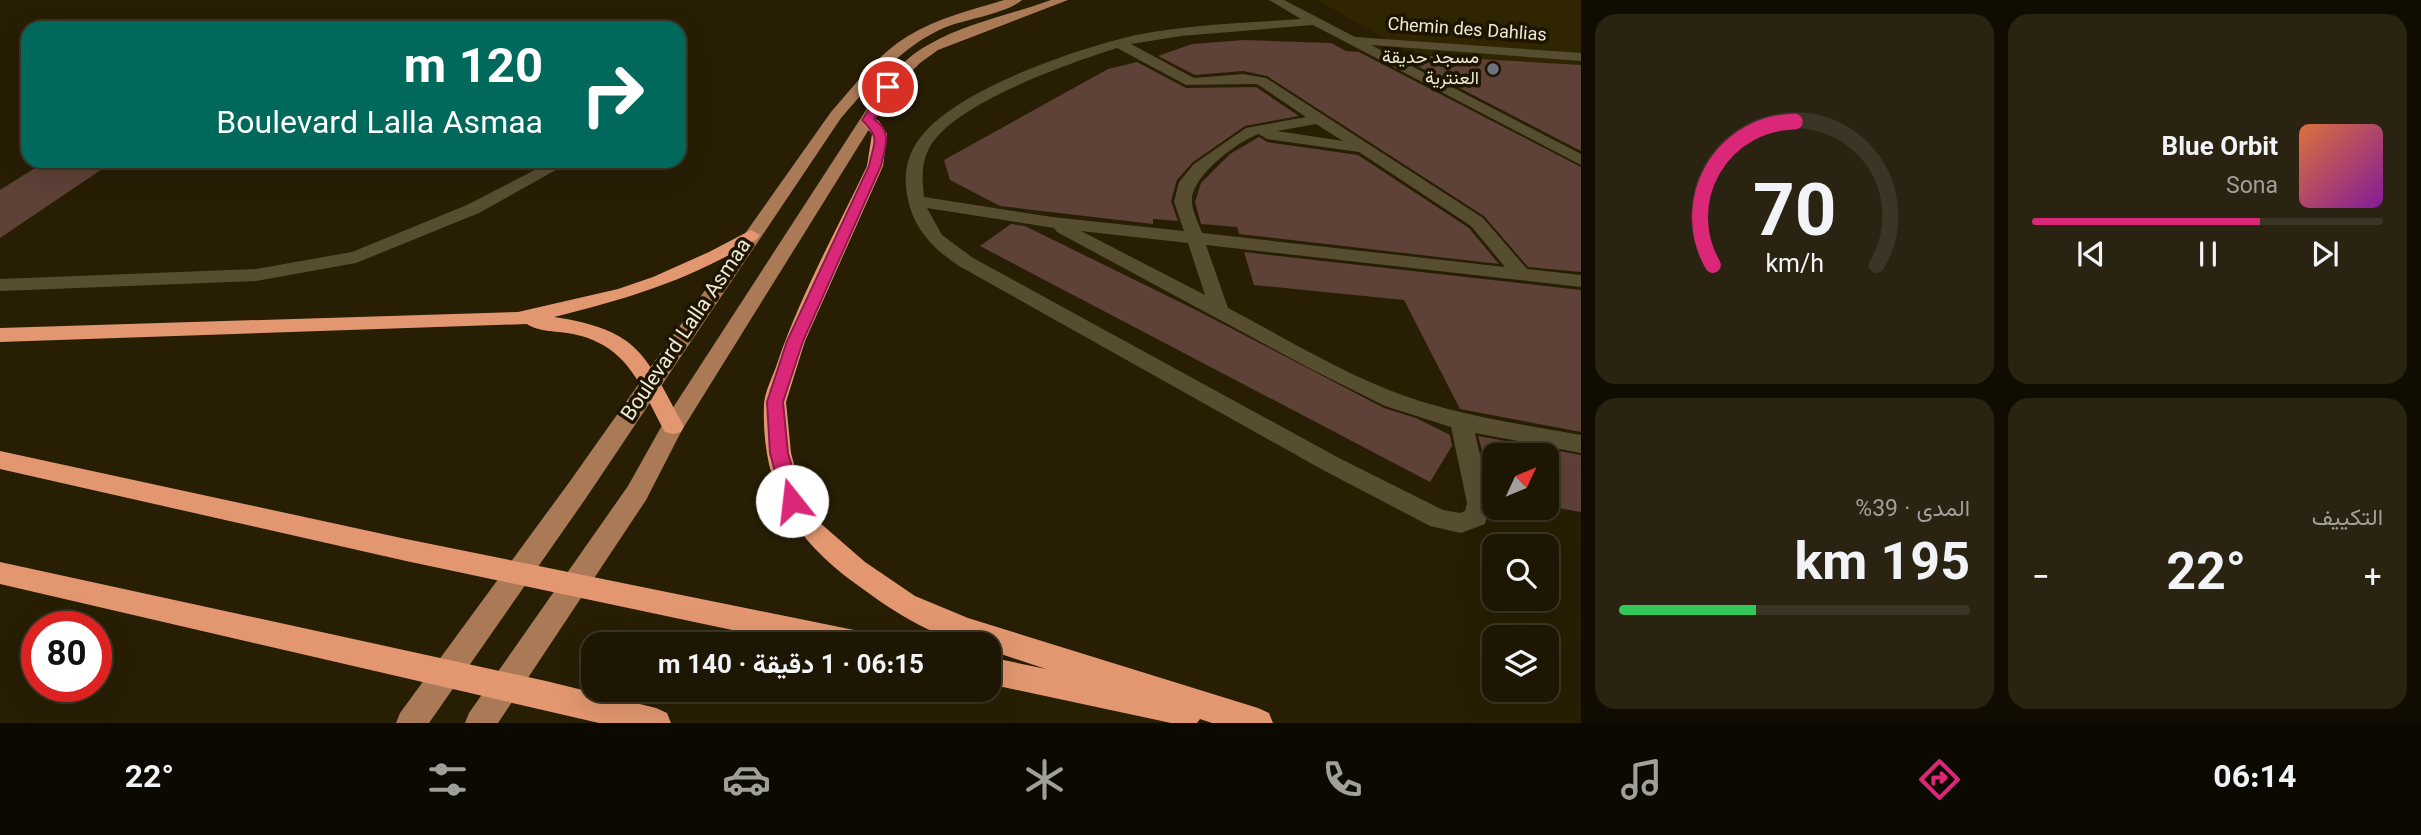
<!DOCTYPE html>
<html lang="ar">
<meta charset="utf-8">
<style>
:root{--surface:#1d1603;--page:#2a2312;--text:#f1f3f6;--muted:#a09f9a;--line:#3b3525;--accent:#db2777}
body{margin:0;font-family:Georgia,Vazirmatn,serif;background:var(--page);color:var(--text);direction:rtl;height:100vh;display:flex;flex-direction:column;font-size:26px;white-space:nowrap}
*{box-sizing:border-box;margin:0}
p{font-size:23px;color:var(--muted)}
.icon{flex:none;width:38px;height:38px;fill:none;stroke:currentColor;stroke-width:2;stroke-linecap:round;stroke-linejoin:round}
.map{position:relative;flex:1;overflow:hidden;direction:ltr}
.drawer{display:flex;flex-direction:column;gap:14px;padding:14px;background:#100c02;width:840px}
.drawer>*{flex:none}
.guide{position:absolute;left:21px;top:21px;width:665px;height:147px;border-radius:21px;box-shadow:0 7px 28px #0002,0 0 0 2px var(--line);direction:rtl;background:#00695c;color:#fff;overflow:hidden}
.needle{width:46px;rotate:46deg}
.buttons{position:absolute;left:1482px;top:443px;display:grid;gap:14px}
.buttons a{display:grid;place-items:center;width:77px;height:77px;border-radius:14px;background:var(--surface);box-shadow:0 7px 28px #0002,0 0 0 2px var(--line);font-size:35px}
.speed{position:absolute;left:21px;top:611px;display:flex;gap:14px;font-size:35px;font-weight:700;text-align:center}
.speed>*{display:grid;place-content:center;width:91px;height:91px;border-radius:50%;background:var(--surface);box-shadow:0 7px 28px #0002,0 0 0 2px var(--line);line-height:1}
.speed .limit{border:10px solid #d22;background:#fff;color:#111}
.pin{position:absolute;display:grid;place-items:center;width:60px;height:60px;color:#fff;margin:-30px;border:4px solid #fff;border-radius:50%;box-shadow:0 2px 7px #0007}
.me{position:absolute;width:77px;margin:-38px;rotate:344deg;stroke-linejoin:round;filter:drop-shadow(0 0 5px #0008)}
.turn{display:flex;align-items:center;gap:24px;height:147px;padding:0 28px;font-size:32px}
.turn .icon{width:91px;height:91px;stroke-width:2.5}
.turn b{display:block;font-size:49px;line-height:60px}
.big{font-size:52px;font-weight:700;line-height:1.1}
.drawer .card{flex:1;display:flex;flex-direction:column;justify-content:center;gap:10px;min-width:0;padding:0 24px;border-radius:21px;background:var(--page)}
.drawer .dial{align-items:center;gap:0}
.dial svg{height:182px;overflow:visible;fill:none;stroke:var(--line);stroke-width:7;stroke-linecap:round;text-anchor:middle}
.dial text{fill:var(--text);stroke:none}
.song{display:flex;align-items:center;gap:21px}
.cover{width:84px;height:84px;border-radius:10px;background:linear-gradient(135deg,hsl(20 70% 55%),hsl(290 70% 35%))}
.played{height:7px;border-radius:4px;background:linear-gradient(90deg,var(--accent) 65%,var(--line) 65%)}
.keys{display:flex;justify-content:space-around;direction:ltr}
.heat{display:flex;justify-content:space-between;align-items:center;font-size:38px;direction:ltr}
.charge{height:10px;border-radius:5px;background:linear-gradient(90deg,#34c759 39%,var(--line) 0)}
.drawer .tiles{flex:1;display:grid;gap:14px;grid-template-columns:repeat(2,1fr)}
.trip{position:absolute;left:581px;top:632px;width:420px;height:70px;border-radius:21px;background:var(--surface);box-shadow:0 7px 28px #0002,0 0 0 2px var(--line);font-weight:700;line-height:70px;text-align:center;direction:rtl}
.menu{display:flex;height:112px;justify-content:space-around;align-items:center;background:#0c0901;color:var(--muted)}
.menu .icon{width:49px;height:49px}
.menu .active{color:var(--accent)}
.menu b{font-size:32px;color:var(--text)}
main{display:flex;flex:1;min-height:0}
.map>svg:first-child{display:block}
</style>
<main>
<section class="drawer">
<div class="tiles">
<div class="card">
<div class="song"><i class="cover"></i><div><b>Blue Orbit</b><p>Sona</p></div></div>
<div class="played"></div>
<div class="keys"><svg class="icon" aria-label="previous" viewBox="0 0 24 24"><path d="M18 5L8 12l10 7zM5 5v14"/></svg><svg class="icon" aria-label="pause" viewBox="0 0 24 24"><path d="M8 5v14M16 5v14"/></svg><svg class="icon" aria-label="next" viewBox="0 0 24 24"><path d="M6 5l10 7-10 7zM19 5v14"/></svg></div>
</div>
<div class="card dial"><svg viewBox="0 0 100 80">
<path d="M14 69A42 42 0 1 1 86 69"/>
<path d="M14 69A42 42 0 0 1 50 6" stroke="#db2777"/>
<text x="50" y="56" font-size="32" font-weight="700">70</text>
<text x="50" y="72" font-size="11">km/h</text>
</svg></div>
<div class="card"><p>التكييف</p>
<div class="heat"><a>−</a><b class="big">22°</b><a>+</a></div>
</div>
<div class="card"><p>المدى · 39%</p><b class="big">195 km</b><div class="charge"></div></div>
</div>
</section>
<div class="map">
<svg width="1581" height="723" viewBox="0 0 1581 723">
<rect width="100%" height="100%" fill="#271e04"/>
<path fill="#302501" d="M1317,0H1581V135L1400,47Z"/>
<g fill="#5e4137">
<path d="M1244,40L1331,43L1346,51L1359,52L1581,167V272L1528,267L1484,216L1267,76L1243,71L1195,75L1158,56L1192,44Z"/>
<path d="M1394,54L1581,65V151Z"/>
<path d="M1137,62L1186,88L1256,87L1299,116L1245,126L1193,162L1177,180L1171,201L1178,221L1153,219V224L1000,206L950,180L944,160L1108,69Z"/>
<path d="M1259,137L1267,142L1358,155L1469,228L1499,264L1239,234L1237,227L1201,224L1195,202L1201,183L1230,154Z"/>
<path d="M46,161H114L0,238V190Z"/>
<path d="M1011,224L1025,226L1202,313L1384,408L1416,418L1450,435L1452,446L1430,482L980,246Z"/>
<path d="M1244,252L1581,290V432L1460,409L1404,300L1254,285Z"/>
<path d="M1478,436L1581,455V512L1547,506V455H1494V493Z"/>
</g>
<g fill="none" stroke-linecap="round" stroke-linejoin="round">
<g fill="#574e32" fill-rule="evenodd">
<path d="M1269,0H1284L1355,37L1581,53V61L1371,45L1581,154V165L1313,25L1181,36L1131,44L1194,78L1243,74L1266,78L1483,218L1527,269L1581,275V287L1206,245L1228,308C1285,338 1342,373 1402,395C1460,416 1521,424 1581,435V453L1475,433L1491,503L1485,524L1461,533L1430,526L1323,470L959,266C929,246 909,223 906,186C904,166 911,147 925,132C964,87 1079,48 1136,35C1190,24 1246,23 1301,19ZM1117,48L1186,85L1257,84L1306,117L1246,128L1194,164L1179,182L1174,202L1184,231L1052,217L924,197C922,178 921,161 931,145C957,102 1070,63 1117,48ZM1316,124L1343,141L1277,131ZM1259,134L1267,139L1359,152L1471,226L1505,267L1202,233C1199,224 1192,211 1192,202C1190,177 1238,141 1259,134ZM927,208L1054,228L1057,232L1309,368L1385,406L1451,427L1467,503L1465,511L1460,513L1443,510L1339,458L973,258L942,235ZM1081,231L1188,243L1205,295Z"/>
<path d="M679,95L685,96L687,99L685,102L679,103Z"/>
<path d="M552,161H572L479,213L356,263L256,281L0,291V279L256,269L352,252L467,205Z"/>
</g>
<g fill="#aa7a57" fill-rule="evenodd">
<path d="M1004,0H1022C1007,13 967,19 946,27C901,46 873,82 841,118L586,498L429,723H396L400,713L568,484L831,112C855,85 877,55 908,36C937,18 972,10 1004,0Z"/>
<path d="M1051,0H1068L938,50L920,63L894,89L682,430L646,500L498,723H465L469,713L628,486L665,420L883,84C897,70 910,54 928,45C966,23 1010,15 1051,0Z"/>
</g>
<g fill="#e29770" fill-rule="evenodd">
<path d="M868,115L879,121L887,134L883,166L805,341L786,402L791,453L803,498L819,522L865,562L915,596L968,618L1258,708L1269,713L1273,723H1212L1200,719L1197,723H1171L989,684V657L1046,669L989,650V644C940,644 894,612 856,584C792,538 761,485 764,404C765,391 773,376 777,364C800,296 836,231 867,166L872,134L860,120Z"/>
<path d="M751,230L760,235L757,239C690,280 630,298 554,317C641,330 645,356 684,426L681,432L673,434L665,432C640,387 630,346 573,334C559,331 538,332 527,324L0,342V328L518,312L618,289L653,277L709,252Z"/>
<path d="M0,451L406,539L859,631L869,635L873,644H798L406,561L0,469Z"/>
<path d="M0,562L546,681L656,708L667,713L671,723H599L0,584Z"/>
</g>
</g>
<path fill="#db2777" stroke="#8e194d" stroke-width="2" d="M885,85L894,87L874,119C893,133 885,145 881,166L803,341L783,402L788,453L802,501L799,506L792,508L786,506L783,501L770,453L767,402L787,341L869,166C874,141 881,139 862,120Z"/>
<circle fill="#6b7280" stroke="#1d1500" stroke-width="2.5" cx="1493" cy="69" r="7"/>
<g text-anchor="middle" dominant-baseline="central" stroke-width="7" stroke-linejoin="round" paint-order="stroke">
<g font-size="18" fill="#eee8d9" stroke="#1d1500">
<text transform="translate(1467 31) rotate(4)">Chemin des Dahlias</text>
</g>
<g font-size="18" fill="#eee8d9" stroke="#1d1500" text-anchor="end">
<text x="1479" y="59">مسجد حديقة<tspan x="1479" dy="21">العنترية</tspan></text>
</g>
<g font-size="21" fill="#eee8d9" stroke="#1d1500">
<text transform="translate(687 330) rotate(-56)">Boulevard Lalla Asmaa</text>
</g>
</g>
</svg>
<div class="buttons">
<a><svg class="needle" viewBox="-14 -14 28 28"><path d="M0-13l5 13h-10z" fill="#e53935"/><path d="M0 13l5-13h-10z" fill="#a09f9a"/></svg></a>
<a><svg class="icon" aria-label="search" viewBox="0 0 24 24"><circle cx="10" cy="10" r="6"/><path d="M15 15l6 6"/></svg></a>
<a><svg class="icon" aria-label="layers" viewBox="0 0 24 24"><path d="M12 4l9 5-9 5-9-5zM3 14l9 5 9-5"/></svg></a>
</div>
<div class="speed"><div class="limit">80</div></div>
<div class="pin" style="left:888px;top:87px;background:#d93025"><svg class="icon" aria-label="arrive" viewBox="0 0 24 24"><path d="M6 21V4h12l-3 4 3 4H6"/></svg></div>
<svg class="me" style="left:792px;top:501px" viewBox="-20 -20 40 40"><circle r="19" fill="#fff"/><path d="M0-13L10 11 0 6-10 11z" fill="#db2777"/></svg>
<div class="trip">06:15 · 1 دقيقة · 140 m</div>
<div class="guide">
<div class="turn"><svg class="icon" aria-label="right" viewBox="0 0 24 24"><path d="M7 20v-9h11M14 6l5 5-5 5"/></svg><div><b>120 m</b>Boulevard Lalla Asmaa</div></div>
</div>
</div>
</main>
<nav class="menu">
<b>06:14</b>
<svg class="icon active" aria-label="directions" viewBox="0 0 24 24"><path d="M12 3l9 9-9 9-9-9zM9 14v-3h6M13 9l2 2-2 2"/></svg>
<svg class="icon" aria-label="music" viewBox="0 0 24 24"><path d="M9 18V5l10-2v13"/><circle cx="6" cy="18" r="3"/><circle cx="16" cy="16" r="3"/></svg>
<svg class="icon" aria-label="phone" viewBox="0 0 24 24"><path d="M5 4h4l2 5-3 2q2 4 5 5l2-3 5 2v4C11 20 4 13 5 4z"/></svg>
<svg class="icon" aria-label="climate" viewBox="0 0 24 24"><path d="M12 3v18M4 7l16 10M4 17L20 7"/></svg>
<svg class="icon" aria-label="car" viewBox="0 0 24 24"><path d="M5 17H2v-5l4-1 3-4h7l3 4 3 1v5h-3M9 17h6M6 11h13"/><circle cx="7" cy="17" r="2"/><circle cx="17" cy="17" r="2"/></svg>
<svg class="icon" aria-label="filters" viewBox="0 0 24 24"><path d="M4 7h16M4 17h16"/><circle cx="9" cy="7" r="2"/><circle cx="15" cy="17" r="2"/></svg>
<b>22°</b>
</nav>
